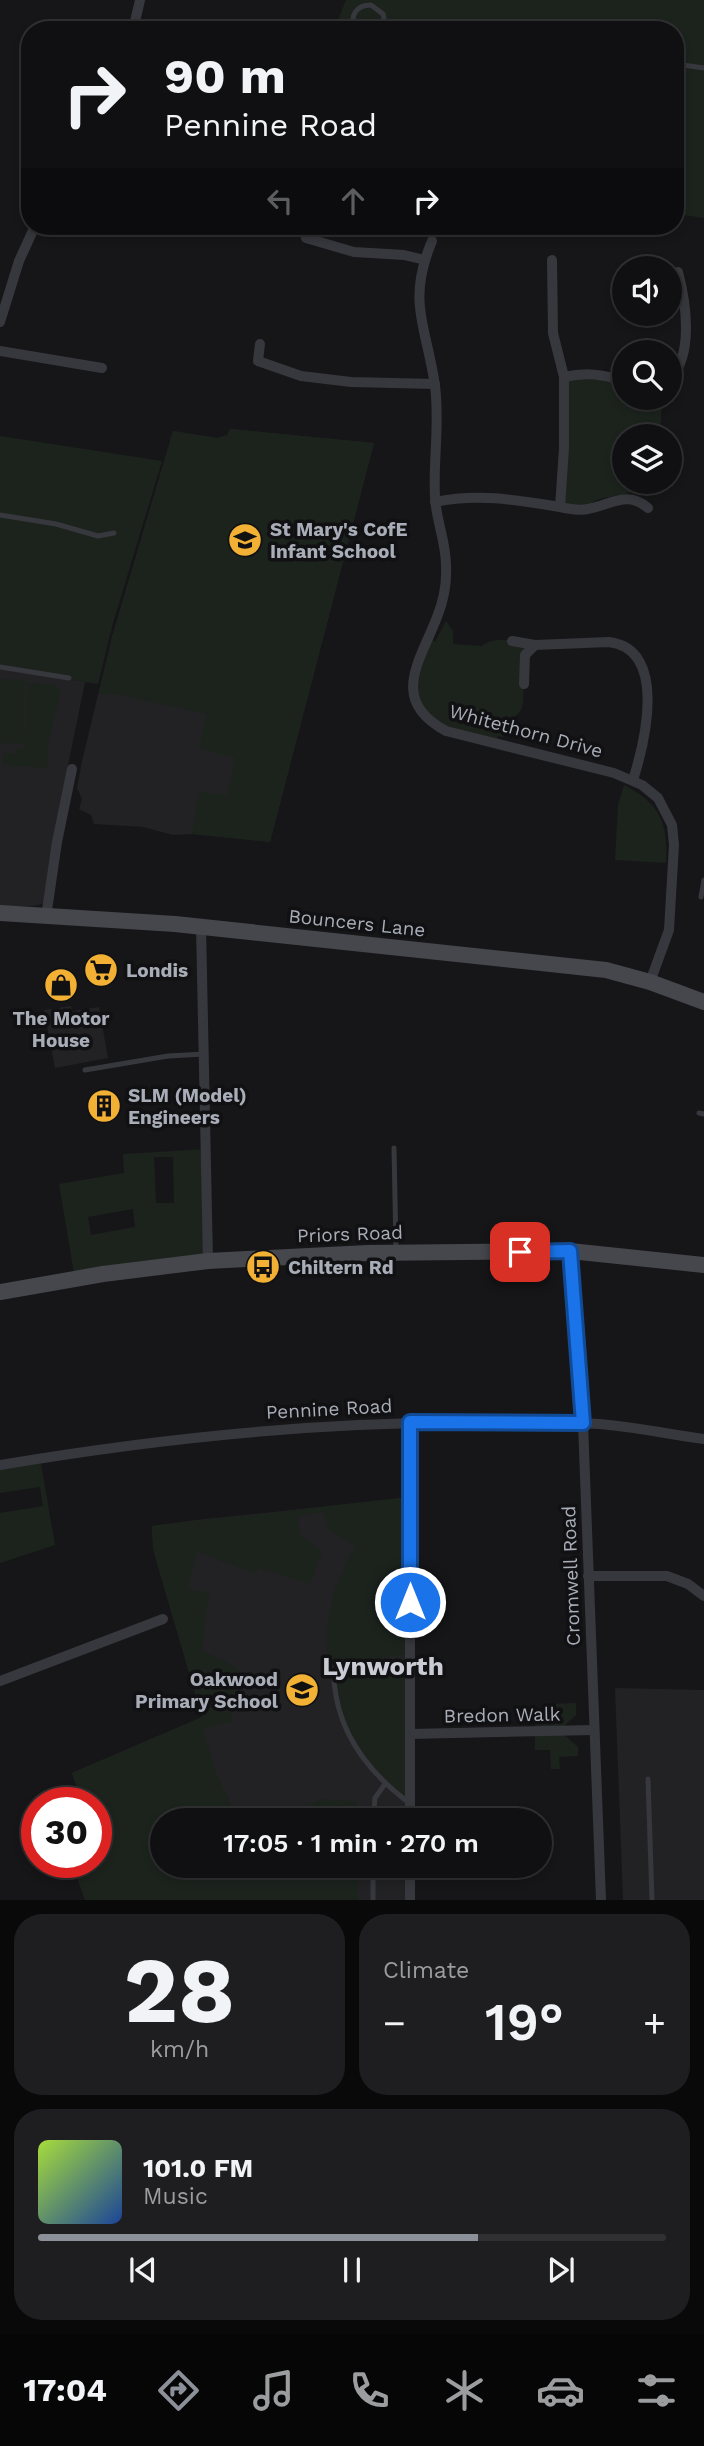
<!DOCTYPE html>
<meta charset="utf-8">
<style>
:root{--surface:#101012;--page:#1e1e20;--text:#f1f3f6;--muted:#9c9d9f;--line:#303032;--accent:#8c9099}
body{margin:0;font-family:"Work Sans",sans-serif;background:var(--page);color:var(--text);height:100vh;display:flex;flex-direction:column;font-size:26px;white-space:nowrap}
*{box-sizing:border-box;margin:0}
p{font-size:23px;color:var(--muted)}
.icon{flex:none;width:38px;height:38px;fill:none;stroke:currentColor;stroke-width:2;stroke-linecap:round;stroke-linejoin:round}
.map{position:relative;height:1900px;overflow:hidden}
.side{display:flex;flex-direction:column;gap:14px;padding:14px;background:#09090a;flex:1}
.side>*{flex:none}
.guide{position:absolute;left:21px;top:21px;width:663px;height:214px;border-radius:28px;box-shadow:0 4px 10px #0003,0 0 0 2px var(--line);background:#101012;color:var(--text);overflow:hidden}
.buttons{position:absolute;left:612px;top:256px;display:grid;gap:14px}
.buttons a{display:grid;place-items:center;width:70px;height:70px;border-radius:50%;background:var(--surface);box-shadow:0 4px 10px #0003,0 0 0 2px var(--line);font-size:35px}
.speed{position:absolute;left:21px;top:1787px;display:flex;gap:14px;font-size:35px;font-weight:700;text-align:center}
.speed>*{display:grid;place-content:center;width:91px;height:91px;border-radius:50%;background:var(--surface);box-shadow:0 4px 10px #0003,0 0 0 2px var(--line);line-height:1}
.speed .limit{border:10px solid #d22;background:#fff;color:#111}
.pin{position:absolute;display:grid;place-items:center;width:60px;height:60px;color:#fff;margin:-30px;border-radius:14px;box-shadow:0 4px 10px #0006}
.me{position:absolute;width:77px;margin:-38px;rotate:0deg;stroke-linejoin:round;filter:drop-shadow(0 0 5px #0008)}
.turn{display:flex;align-items:center;gap:24px;height:147px;padding:0 28px;font-size:32px}
.turn .icon{width:91px;height:91px;stroke-width:2.5}
.turn b{display:block;font-size:49px;line-height:60px}
.lanes{display:flex;align-items:center;height:66px;padding:0 28px;background:#0003;justify-content:center;gap:35px;direction:ltr}
.lanes .off{opacity:.35}
.big{font-size:52px;font-weight:600;line-height:1.1}
.side .tile{flex:1;display:flex;flex-direction:column;justify-content:center;gap:10px;min-width:0;padding:0 24px;border-radius:28px;background:var(--page)}
.side .dial{align-items:center;gap:0}
.dial b{font-size:91px;line-height:1}
.song{display:flex;align-items:center;gap:21px}
.cover{width:84px;height:84px;border-radius:10px;background:linear-gradient(135deg,hsl(80 70% 55%),hsl(220 70% 35%))}
.played{height:7px;border-radius:4px;background:linear-gradient(90deg,var(--accent) 70%,var(--line) 70%)}
.keys{display:flex;justify-content:space-around;direction:ltr}
.heat{display:flex;justify-content:space-between;align-items:center;font-size:38px;direction:ltr}
.side .tiles{flex:1;display:grid;gap:14px;grid-template-columns:1fr 1fr}
.tile:last-child{grid-column:span 2}
.trip{position:absolute;left:150px;top:1808px;width:402px;height:70px;border-radius:35px;background:var(--surface);box-shadow:0 4px 10px #0003,0 0 0 2px var(--line);font-weight:600;line-height:70px;text-align:center}
.tabs{display:flex;height:112px;justify-content:space-around;align-items:center;background:#060607;color:var(--muted)}
.tabs .icon{width:49px;height:49px}
.tabs .on{color:var(--accent)}
.tabs b{font-size:32px;color:var(--text)}
.map>svg:first-child{display:block}
</style>
<div class="map">
<svg width="704" height="1900" viewBox="0 0 704 1900">
<rect width="100%" height="100%" fill="#161618"/>
<g fill="#222225">
<path d="M230,429L374,443L270,842L192,834L173,835L143,827L94,824L91,815L79,809L82,799L77,788L82,761L112,637L173,431L217,438L227,435Z"/>
<path d="M0,669L85,682L53,839L45,899L42,904L34,906H0Z"/>
<path d="M71,1006L72,1011L99,1007L108,1058L55,1068L44,1010Z"/>
<path d="M410,1498V1820H163V1866H410V1900H85L72,1863L96,1862V1853L99,1851L96,1842V1802H82L72,1773L202,1717L153,1549L152,1526L196,1520Z"/>
<path d="M615,1688L704,1690V1900H623Z"/>
</g>
<g fill="#1c231d" fill-rule="evenodd">
<path d="M346,0H704V218L676,214V30H334Z"/>
<path d="M564,377L625,382V397H662L660,436H625V481H647V488L640,487C622,501 601,491 582,510L560,507Z"/>
<path d="M230,429L374,443L270,842L192,834L199,791L227,796L235,758L199,749L206,714L116,694H99L112,637L173,431L217,438L227,435Z"/>
<path d="M0,436L162,461L113,623L98,684L0,669Z"/>
<path d="M446,621L453,631V644L482,646C495,635 519,642 535,645L525,660L523,702L521,710L514,718L512,725L506,724L503,737L498,736L496,743L446,731L418,705V659L428,637L435,642Z"/>
<path d="M0,679L25,680L23,744L0,743Z"/>
<path d="M27,682L54,685L61,690L47,748L48,766L46,768L3,765V753H15L16,749H24Z"/>
<path d="M624,785C661,804 668,824 666,863L615,860L618,805Z"/>
<path d="M207,1149L208,1261L75,1279L59,1184L124,1173L123,1154ZM154,1157H173L174,1203H156ZM133,1209L135,1227L91,1235L88,1217Z"/>
<path d="M40,1458L55,1545L0,1563V1513L43,1506L40,1487L0,1493V1465Z"/>
<path d="M398,1498H410V1654L328,1664C323,1620 333,1585 355,1546L328,1530L324,1512L298,1517L299,1534L322,1552L310,1584L258,1568L256,1574L197,1552L188,1588L209,1594L202,1651C223,1661 261,1668 229,1698L233,1721L203,1729L217,1776L239,1820H163V1866H357L358,1900H85L72,1863L96,1862V1853L99,1851L96,1842V1802H82L72,1773L202,1717L153,1549L152,1526Z"/>
<path d="M410,1664V1803C369,1773 336,1729 337,1676L340,1673Z"/>
<path d="M576,1703V1715L563,1727L535,1728V1712L549,1711V1704Z"/>
<path d="M535,1735H564L578,1747V1756L559,1757L560,1769H551L550,1750H535Z"/>
<path d="M319,1799L357,1801V1820H289Z"/>
</g>
<g fill="none" stroke-linecap="round" stroke-linejoin="round">
<g stroke="#37383d" stroke-width="5">
<path d="M385,23L435,30"/>
<path d="M355,30C349,16 356,5 371,5L383,14L385,23L382,30"/>
<path d="M676,64L704,68"/>
<path d="M0,515L56,524L98,536L114,533"/>
<path d="M0,667L69,678"/>
<path d="M701,897L704,880"/>
<path d="M85,1070L168,1056L205,1054"/>
<path d="M699,1113L704,1114"/>
<path d="M394,1148L396,1250"/>
<path d="M648,1779L652,1900"/>
<path d="M408,1802C368,1772 338,1732 334,1681L345,1670L410,1664"/>
<path d="M373,1820L375,1798L385,1784"/>
<path d="M373,1866V1900"/>
</g>
<g stroke="#37383d" stroke-width="10">
<path d="M133,30L140,0"/>
<path d="M306,238L354,252L404,255L425,260"/>
<path d="M432,241C406,303 427,327 435,386C440,423 433,460 435,497C436,520 446,542 446,565C447,583 444,600 437,617C421,660 388,700 446,731L614,773L642,785L658,798L672,825L674,845L669,930L650,982"/>
<path d="M0,322L19,261L35,226"/>
<path d="M260,344L258,361L301,376L351,382L435,384"/>
<path d="M0,351L102,368"/>
<path d="M564,377C586,372 604,374 625,382"/>
<path d="M670,378C694,355 686,302 678,272"/>
<path d="M435,502C478,493 517,500 560,507L564,448V377L553,333L552,260"/>
<path d="M560,507C569,509 579,511 588,509C611,505 627,490 648,508"/>
<path d="M512,641L535,645"/>
<path d="M524,684L525,655L535,645L609,642C668,649 645,742 633,780"/>
<path d="M46,917L57,842L72,769"/>
<path d="M201,926L208,1261"/>
<path d="M570,1251L583,1423L601,1900"/>
<path d="M0,1465C160,1438 319,1421 482,1423C524,1423 567,1421 609,1425C641,1428 673,1435 704,1439"/>
<path d="M588,1576H667L688,1584L704,1596"/>
<path d="M0,1681L163,1619"/>
<path d="M410,1734L594,1730"/>
<path d="M410,1820V1422"/>
<path d="M410,1866V1900"/>
</g>
<g stroke="#45474d" stroke-width="16">
<path d="M0,913L175,924L606,970L650,982L704,1002"/>
<path d="M0,1292L103,1274L208,1261L368,1253L570,1251L704,1265"/>
</g>
</g>
<g fill="none" stroke-linecap="round" stroke-linejoin="round">
<g stroke="#114b97" stroke-width="18">
<path id="route" d="M410,1602V1422L583,1423L570,1251L520,1252"/>
</g>
<use href="#route" stroke="#1a73e8" stroke-width="12"/>
</g>
<defs>
<g id="school-disc" transform="scale(1.75)"><circle r="9.5" fill="#f2b134" stroke="#111113"/><path d="M0-5L7-2L0 1L-7-2ZM-4 1L0 2.5L4 1V4Q0 6-4 4Z" fill="#111"/></g>
<g id="supermarket-disc" transform="scale(1.75)"><circle r="9.5" fill="#f2b134" stroke="#111113"/><path d="M-6-5.5h2.5l.6 2H6L4.5 2H-2.5L-4.4-4H-6ZM-1.5 3.2a1.3 1.3 0 1 0 .1 0ZM3 3.2a1.3 1.3 0 1 0 .1 0Z" fill="#111"/></g>
<g id="shop-disc" transform="scale(1.75)"><circle r="9.5" fill="#f2b134" stroke="#111113"/><path d="M-5-2.5h2.3a2.7 3.5 0 0 1 5.4 0H5L5.5 6h-11ZM-1.5-2.5h3a1.5 2.3 0 0 0-3 0Z" fill="#111"/></g>
<g id="building-disc" transform="scale(1.75)"><circle r="9.5" fill="#f2b134" stroke="#111113"/><path d="M-4-6H4V6H1V3H-1V6H-4ZM-2.5-4.3h1.7v1.8h-1.7ZM.8-4.3h1.7v1.8H.8ZM-2.5-1h1.7V.8h-1.7ZM.8-1h1.7V.8H.8Z" fill="#111"/></g>
<g id="bus-disc" transform="scale(1.75)"><circle r="9.5" fill="#f2b134" stroke="#111113"/><path d="M-5-6H5V4H4V6H2V4H-2V6H-4V4H-5ZM-3.5-4V0h7V-4ZM-3.5 1.2v1.5H-2V1.2ZM2 1.2v1.5H3.5V1.2Z" fill="#111"/></g>
</defs>
<g fill-rule="evenodd">
<use href="#school-disc" x="245" y="540"/>
<use href="#supermarket-disc" x="101" y="970"/>
<use href="#shop-disc" x="61" y="985"/>
<use href="#building-disc" x="104" y="1106"/>
<use href="#bus-disc" x="263" y="1267"/>
<use href="#school-disc" x="302" y="1690"/>
</g>
<g text-anchor="middle" dominant-baseline="central" stroke-width="7" stroke-linejoin="round" paint-order="stroke">
<g font-size="19" font-weight="bold" fill="#a8adb8" stroke="#111113" text-anchor="start">
<text x="270" y="529">St Mary's CofE<tspan x="270" dy="22">Infant School</tspan></text>
<text x="126" y="970">Londis</text>
<text x="61" y="1018" text-anchor="middle">The Motor<tspan x="61" dy="22">House</tspan></text>
<text x="128" y="1095">SLM (Model)<tspan x="128" dy="22">Engineers</tspan></text>
<text x="288" y="1267">Chiltern Rd</text>
<text x="278" y="1679" text-anchor="end">Oakwood<tspan x="278" dy="22">Primary School</tspan></text>
</g>
<g font-size="19" fill="#a8adb8" stroke="#111113">
<text transform="translate(526 731) rotate(15)">Whitethorn Drive</text>
<text transform="translate(357 923) rotate(6)">Bouncers Lane</text>
<text transform="translate(350 1234) rotate(-2)">Priors Road</text>
<text transform="translate(329 1409) rotate(-3)">Pennine Road</text>
<text transform="translate(571 1576) rotate(-92)">Cromwell Road</text>
<text transform="translate(502 1715) rotate(-1)">Bredon Walk</text>
</g>
<g font-size="26" font-weight="bold" fill="#c9ccd4" stroke="#111113">
<text x="383" y="1666">Lynworth</text>
</g>
</g>
</svg>
<div class="buttons">
<a><svg class="icon" aria-label="sound" viewBox="0 0 24 24"><path d="M4 9h4l5-4v14l-5-4H4zM17 9q2 3 0 6"/></svg></a>
<a><svg class="icon" aria-label="search" viewBox="0 0 24 24"><circle cx="10" cy="10" r="6"/><path d="M15 15l6 6"/></svg></a>
<a><svg class="icon" aria-label="layers" viewBox="0 0 24 24"><path d="M12 4l9 5-9 5-9-5zM3 14l9 5 9-5"/></svg></a>
</div>
<div class="speed"><div class="limit">30</div></div>
<div class="pin" style="left:520px;top:1252px;background:#d93025"><svg class="icon" aria-label="arrive" viewBox="0 0 24 24"><path d="M6 21V4h12l-3 4 3 4H6"/></svg></div>
<svg class="me" style="left:410px;top:1602px" viewBox="-20 -20 40 40"><circle r="17" fill="#1a73e8" stroke="#fff" stroke-width="3"/><path d="M0-11L8 9 0 5-8 9z" fill="#fff"/></svg>
<div class="trip">17:05 · 1 min · 270 m</div>
<div class="guide">
<div class="turn"><svg class="icon" aria-label="right" viewBox="0 0 24 24"><path d="M7 20v-9h11M14 6l5 5-5 5"/></svg><div><b>90 m</b>Pennine Road</div></div>
<div class="lanes"><svg class="icon off" aria-label="left" viewBox="0 0 24 24"><path d="M17 20v-9H6M10 6l-5 5 5 5"/></svg><svg class="icon off" aria-label="ahead" viewBox="0 0 24 24"><path d="M12 20V5M6 11l6-6 6 6"/></svg><svg class="icon" aria-label="right" viewBox="0 0 24 24"><path d="M7 20v-9h11M14 6l5 5-5 5"/></svg></div>
</div>
</div>
<section class="side">
<div class="tiles">
<div class="tile dial"><b>28</b><p>km/h</p></div>
<div class="tile"><p>Climate</p>
<div class="heat"><a>−</a><b class="big">19°</b><a>+</a></div>
</div>
<div class="tile">
<div class="song"><i class="cover"></i><div><b>101.0 FM</b><p>Music</p></div></div>
<div class="played"></div>
<div class="keys"><svg class="icon" aria-label="previous" viewBox="0 0 24 24"><path d="M18 5L8 12l10 7zM5 5v14"/></svg><svg class="icon" aria-label="pause" viewBox="0 0 24 24"><path d="M8 5v14M16 5v14"/></svg><svg class="icon" aria-label="next" viewBox="0 0 24 24"><path d="M6 5l10 7-10 7zM19 5v14"/></svg></div>
</div>
</div>
</section>
<nav class="tabs">
<b>17:04</b>
<svg class="icon on" aria-label="directions" viewBox="0 0 24 24"><path d="M12 3l9 9-9 9-9-9zM9 14v-3h6M13 9l2 2-2 2"/></svg>
<svg class="icon" aria-label="music" viewBox="0 0 24 24"><path d="M9 18V5l10-2v13"/><circle cx="6" cy="18" r="3"/><circle cx="16" cy="16" r="3"/></svg>
<svg class="icon" aria-label="phone" viewBox="0 0 24 24"><path d="M5 4h4l2 5-3 2q2 4 5 5l2-3 5 2v4C11 20 4 13 5 4z"/></svg>
<svg class="icon" aria-label="climate" viewBox="0 0 24 24"><path d="M12 3v18M4 7l16 10M4 17L20 7"/></svg>
<svg class="icon" aria-label="car" viewBox="0 0 24 24"><path d="M5 17H2v-5l4-1 3-4h7l3 4 3 1v5h-3M9 17h6M6 11h13"/><circle cx="7" cy="17" r="2"/><circle cx="17" cy="17" r="2"/></svg>
<svg class="icon" aria-label="filters" viewBox="0 0 24 24"><path d="M4 7h16M4 17h16"/><circle cx="9" cy="7" r="2"/><circle cx="15" cy="17" r="2"/></svg>
</nav>
